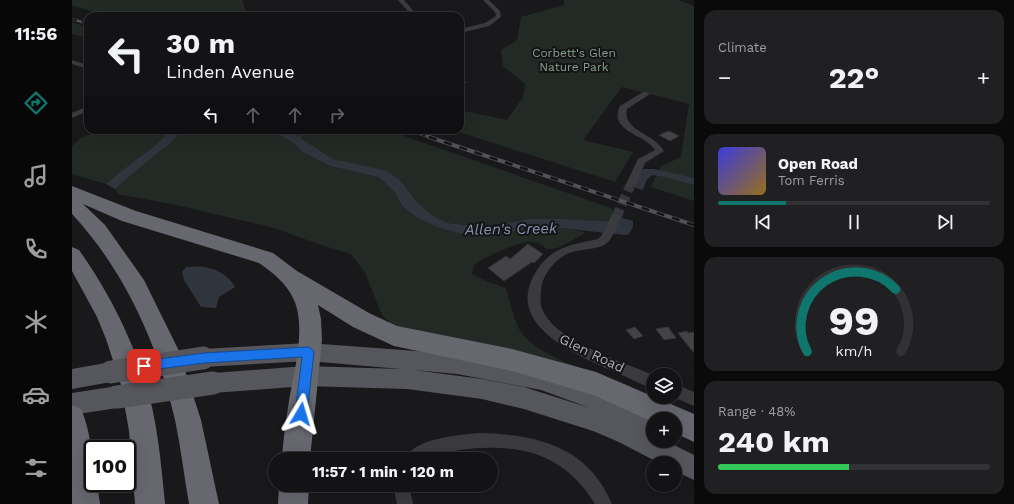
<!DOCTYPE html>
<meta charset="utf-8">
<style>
:root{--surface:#131214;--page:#202022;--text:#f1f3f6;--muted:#9d9ea0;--line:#323234;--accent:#0f766e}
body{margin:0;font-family:"Work Sans",sans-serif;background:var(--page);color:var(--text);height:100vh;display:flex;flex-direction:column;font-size:15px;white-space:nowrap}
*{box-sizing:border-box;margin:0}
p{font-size:13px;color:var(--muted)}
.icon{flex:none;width:22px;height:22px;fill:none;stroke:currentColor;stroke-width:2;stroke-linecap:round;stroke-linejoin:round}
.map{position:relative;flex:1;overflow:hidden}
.sheet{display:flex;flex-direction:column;gap:10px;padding:10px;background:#0a0a0b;width:320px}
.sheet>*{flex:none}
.top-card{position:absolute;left:12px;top:12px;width:380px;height:122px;border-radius:12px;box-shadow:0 4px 16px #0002,0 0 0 1px var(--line);background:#131214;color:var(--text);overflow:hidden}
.buttons{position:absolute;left:574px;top:368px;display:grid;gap:8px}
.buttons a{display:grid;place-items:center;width:36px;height:36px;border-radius:50%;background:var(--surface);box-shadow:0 4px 16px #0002,0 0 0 1px var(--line);font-size:20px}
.speed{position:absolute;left:12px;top:440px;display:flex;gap:8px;font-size:20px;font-weight:700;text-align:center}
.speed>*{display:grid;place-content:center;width:52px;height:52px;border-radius:50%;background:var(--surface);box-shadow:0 4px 16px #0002,0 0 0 1px var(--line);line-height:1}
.speed .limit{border:2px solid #111;border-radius:6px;background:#fff;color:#111}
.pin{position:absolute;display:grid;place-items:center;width:34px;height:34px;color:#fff;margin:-17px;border-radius:8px;box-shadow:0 2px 6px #0006}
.me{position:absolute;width:44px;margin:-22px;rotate:7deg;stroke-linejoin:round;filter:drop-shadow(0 0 3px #0008)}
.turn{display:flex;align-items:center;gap:14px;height:84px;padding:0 16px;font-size:18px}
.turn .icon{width:52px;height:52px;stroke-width:2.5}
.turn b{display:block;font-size:28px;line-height:34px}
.lanes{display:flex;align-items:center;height:38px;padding:0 16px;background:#0003;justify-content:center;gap:20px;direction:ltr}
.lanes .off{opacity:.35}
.big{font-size:30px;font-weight:700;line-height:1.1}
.sheet .card{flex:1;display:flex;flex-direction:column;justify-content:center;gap:6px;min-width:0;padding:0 14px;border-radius:12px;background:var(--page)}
.sheet .dial{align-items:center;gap:0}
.dial svg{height:104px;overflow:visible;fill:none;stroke:var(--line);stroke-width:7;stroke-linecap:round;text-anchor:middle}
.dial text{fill:var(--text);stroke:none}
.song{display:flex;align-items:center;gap:12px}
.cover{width:48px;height:48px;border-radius:6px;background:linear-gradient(135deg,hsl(240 70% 55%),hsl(40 70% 35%))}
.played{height:4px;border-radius:2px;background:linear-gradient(90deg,var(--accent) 25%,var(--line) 25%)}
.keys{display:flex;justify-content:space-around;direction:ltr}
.heat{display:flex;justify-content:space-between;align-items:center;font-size:22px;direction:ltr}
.charge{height:6px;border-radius:3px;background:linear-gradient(90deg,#34c759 48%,var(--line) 0)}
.trip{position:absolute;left:196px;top:452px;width:230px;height:40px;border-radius:20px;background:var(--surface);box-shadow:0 4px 16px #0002,0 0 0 1px var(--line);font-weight:700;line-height:40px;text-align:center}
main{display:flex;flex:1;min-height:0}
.tabs{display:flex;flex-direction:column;width:72px;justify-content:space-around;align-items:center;background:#080708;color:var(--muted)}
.tabs .icon{width:28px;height:28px}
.tabs .on{color:var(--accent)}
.tabs b{font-size:18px;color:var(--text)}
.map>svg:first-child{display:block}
</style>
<main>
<nav class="tabs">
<b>11:56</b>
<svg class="icon on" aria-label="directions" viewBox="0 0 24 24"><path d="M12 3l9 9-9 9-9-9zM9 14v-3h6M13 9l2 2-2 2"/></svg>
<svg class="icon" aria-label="music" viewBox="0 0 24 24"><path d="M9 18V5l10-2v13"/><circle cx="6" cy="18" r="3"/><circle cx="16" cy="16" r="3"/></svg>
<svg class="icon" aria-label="phone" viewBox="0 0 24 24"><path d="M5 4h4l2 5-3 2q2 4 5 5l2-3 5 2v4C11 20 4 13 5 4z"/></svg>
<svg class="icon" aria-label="climate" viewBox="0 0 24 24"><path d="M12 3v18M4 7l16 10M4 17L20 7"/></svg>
<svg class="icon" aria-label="car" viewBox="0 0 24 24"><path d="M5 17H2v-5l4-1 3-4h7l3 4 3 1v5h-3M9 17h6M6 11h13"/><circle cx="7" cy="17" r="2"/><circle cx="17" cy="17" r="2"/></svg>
<svg class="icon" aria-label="filters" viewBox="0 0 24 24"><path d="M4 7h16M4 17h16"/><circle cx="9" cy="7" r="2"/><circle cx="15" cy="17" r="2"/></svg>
</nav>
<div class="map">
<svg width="622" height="504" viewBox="0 0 622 504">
<rect width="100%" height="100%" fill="#19181a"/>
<g fill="#232a25">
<path d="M0,0H170L175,14L208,16H32L0,5Z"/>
<path d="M492,0H607L622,6V201L579,187L589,166L609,157L617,104L550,87L511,140L561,152L543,182L381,130H388V110L435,120L451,97L453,84L431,66L429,50L445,40L449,17L492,5Z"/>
<path d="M0,22L16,28V38L0,34Z"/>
<path d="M29,130H97L92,137L81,147L48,172L34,184L0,174V146L9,138Z"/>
<path d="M111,130H198L223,144L231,152L258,166L306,177L323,192L330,206L344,217L391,234L414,235L461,229L487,228L514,232C512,234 489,247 485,248C482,249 478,249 475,249C469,244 463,241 455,242C442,244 412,257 402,265L400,274L416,282L434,288C438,301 442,322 449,332C464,354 511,369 536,378L325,330L310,315L293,273L279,254L246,244L202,228L104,205L46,194L43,189L89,150L93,148Z"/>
<path d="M216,130H315L539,208L547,217L544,223L489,219L403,226L376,223L361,216L344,201L329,181L287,166L261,159Z"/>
</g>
<g fill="#2f343d">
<path d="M97,130H111L93,148L89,150L43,189L34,184L48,172L81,147L92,137Z"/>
<path d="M198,130H216L261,159L315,171L329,181L344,201L361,216L376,223L403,226L427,225L457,219H489L544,222L547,217L561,221V227L557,234L554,235L487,228L461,229L414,235L391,234L368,228L344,217L330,206L323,192L306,177L258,166L231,152L223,144Z"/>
<path d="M572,169H582L622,178V185L593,177L580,175L574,181L571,190L560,187L567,171Z"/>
<path d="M114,267C119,267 125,266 131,267C143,268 158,276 163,287L147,297L144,308L129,307L112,280L110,272Z"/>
</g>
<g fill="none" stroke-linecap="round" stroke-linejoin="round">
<path stroke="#2f343d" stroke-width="2" d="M226,138L238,130"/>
<path stroke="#2f343d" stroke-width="2.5" d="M225,139L228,137"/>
</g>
<g fill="#434247" stroke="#333236">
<path d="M597,131L607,136L598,141L587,135Z"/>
<path d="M456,244L471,254L462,263L460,262L432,281L416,268L434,256L438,259Z"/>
<path d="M563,327L571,336L562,339L554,330Z"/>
<path d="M596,327L604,338L592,340L584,329Z"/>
<path d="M615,331L616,333L622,332V353L606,333Z"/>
</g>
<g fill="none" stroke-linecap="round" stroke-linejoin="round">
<path stroke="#36363a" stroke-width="10" stroke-dasharray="10 4.5" stroke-linecap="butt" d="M544,218L558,186"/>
<g fill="#3a3a3f" fill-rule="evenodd">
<path d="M326,0H332L346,16H340Z"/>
<path d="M411,0H417L428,11L429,17L417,26L388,33V29L413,23L424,16L423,12Z"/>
<path d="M0,60L16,65V69L0,64Z"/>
<path d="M388,79L395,82L391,84L388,83Z"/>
<path d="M571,92H574L578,94L555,109C550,131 582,133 592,151L573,163L563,186L558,189L553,186L566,159L583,150C574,134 536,132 548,106Z"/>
<path d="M16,106V111L0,118V113Z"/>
<path d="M544,214L548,215L549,218C545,225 542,236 536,242C528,251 505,248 493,255C480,263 469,277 469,292C468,299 468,306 472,313C487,342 551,362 581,375V389C566,383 551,375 536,369C503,354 436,326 461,277C476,248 496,245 526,239L529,236L540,215Z"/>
<path d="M603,384L622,392V406L601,397H603Z"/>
<path d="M407,433C464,434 516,446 540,504H523C490,451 446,443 387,450C376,452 366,456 355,459C348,461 340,459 333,459C342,438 387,435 407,433Z"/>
<path d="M321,485H337L341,504H325Z"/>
</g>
<g fill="#56565d" fill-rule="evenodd">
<path d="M236,343L385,354L469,370L549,397L589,414L591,419H581V433L571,429L581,434V441H594L622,455V480L603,471V463H587L547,442L521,431L452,409L410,399L335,389L233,386L141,393L133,390L130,383L133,376L141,373L233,366L329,369L236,361L131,367L124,365L121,358L124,351L131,349ZM342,370L385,374L469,390L518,408L452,387L410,379Z"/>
<path d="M39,362L46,365L50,372L46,379L39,382L0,389V369Z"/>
<path d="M45,386L53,390L56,397L53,404L45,408L0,415V393Z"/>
</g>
<g fill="#66676f" fill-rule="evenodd">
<path d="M0,186L64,211L201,253L225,271L297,313L325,326L440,349L524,372L622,414V442L603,433V419H581V422L521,395L440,371L322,346L281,327L246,305L249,319L250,340L238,459H210C211,440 214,420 217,401C222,371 235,326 221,298C214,283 200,272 187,263L50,221L11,204L33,225L72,280L106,349L129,420L147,504H117C112,476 109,448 103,420C86,345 53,271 0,214Z"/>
<path d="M0,247L7,250C41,298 66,350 80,407C87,439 90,472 93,504H63L57,431L49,385L34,339L25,317L0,271Z"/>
<path d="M0,405L9,409C19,432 21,458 21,483H25L28,504H0Z"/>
<path d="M207,485H237L236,504H206Z"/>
</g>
<g stroke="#515157" stroke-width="2.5">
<path id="rail-far2" d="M0,19L16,24"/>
</g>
<g stroke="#515157" stroke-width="3">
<path id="rail-far1" d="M336,130L361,138"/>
</g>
<g stroke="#515157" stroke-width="4">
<path id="rail" d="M357,137L622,225"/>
</g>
<use href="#rail-far2" stroke="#141315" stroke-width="1.5" stroke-dasharray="5" stroke-linecap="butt"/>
<use href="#rail-far1" stroke="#141315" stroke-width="2" stroke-dasharray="6" stroke-linecap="butt"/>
<use href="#rail" stroke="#141315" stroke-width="2.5" stroke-dasharray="8" stroke-linecap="butt"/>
<g stroke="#56565d" stroke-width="23">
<path d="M39,372L131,358"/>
<path d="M45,397L141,383"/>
</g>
</g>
<path fill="#1a73e8" stroke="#114b97" d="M236,347L240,349L242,352L235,414L233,418L229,420L224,418L223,414L230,357L132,363L72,371L68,370L67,366L68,363L72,361L132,353Z"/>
<g text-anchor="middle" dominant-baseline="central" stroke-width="4" stroke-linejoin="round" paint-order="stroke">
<g font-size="12" fill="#85a18d" stroke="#141315">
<text x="502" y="53">Corbett's Glen<tspan x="502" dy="14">Nature Park</tspan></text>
</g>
<g font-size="14" fill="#acadb8" stroke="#141315">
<text transform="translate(520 353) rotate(26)">Glen Road</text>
</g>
<g font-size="15" font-style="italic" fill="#8794b0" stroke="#141315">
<text transform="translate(439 229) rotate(-1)">Allen's Creek</text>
</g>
</g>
</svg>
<div class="buttons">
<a><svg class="icon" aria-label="layers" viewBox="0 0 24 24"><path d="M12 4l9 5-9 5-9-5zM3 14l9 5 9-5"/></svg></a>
<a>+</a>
<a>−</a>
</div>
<div class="speed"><div class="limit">100</div></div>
<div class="pin" style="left:72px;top:366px;background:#d93025"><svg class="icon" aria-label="arrive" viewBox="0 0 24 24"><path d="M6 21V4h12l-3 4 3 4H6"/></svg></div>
<svg class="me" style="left:229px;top:414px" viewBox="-20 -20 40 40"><path d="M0-17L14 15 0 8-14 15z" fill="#1a73e8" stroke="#fff" stroke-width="4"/></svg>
<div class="trip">11:57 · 1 min · 120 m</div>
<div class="top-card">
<div class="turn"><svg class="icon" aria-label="left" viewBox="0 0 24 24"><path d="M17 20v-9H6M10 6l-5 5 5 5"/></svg><div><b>30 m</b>Linden Avenue</div></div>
<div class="lanes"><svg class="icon" aria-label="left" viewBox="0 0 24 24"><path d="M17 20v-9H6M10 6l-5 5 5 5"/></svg><svg class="icon off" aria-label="ahead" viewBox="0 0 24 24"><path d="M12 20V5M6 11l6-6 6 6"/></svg><svg class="icon off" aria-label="ahead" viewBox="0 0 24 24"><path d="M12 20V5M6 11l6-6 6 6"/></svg><svg class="icon off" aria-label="right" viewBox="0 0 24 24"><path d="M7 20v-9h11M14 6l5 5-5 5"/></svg></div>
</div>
</div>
<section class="sheet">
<div class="card"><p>Climate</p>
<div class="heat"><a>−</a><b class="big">22°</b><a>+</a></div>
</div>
<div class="card">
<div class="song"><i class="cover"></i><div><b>Open Road</b><p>Tom Ferris</p></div></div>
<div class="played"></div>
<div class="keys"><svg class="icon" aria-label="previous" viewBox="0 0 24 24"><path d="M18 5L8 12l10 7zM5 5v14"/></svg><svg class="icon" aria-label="pause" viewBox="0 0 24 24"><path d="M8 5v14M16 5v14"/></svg><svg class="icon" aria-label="next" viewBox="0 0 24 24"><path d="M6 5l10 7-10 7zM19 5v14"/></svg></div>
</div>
<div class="card dial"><svg viewBox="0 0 100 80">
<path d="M14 69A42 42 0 1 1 86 69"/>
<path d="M14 69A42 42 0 0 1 82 21" stroke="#0f766e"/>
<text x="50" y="56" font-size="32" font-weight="700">99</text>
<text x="50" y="72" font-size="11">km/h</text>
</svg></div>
<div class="card"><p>Range · 48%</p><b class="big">240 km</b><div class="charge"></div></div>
</section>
</main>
